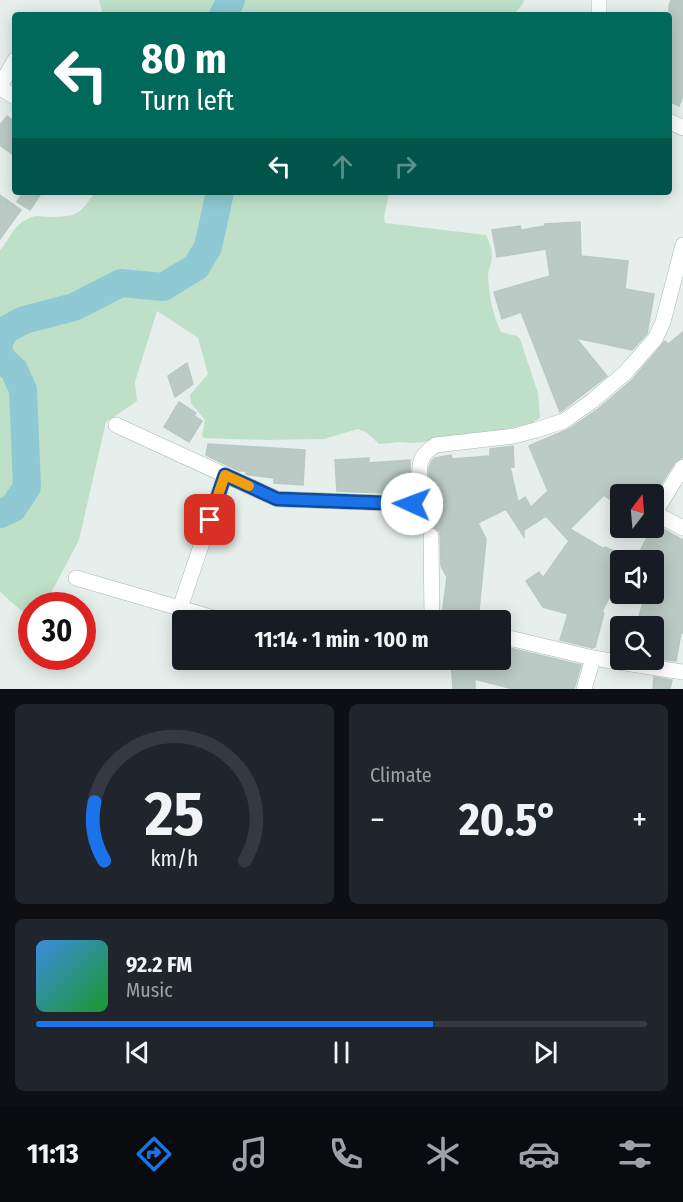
<!DOCTYPE html>
<meta charset="utf-8">
<style>
:root{--surface:#171b24;--page:#20242c;--text:#f1f3f6;--muted:#9ea1a6;--line:#363941;--accent:#1a73e8}
body{margin:0;font-family:"Fira Sans Condensed",sans-serif;background:var(--page);color:var(--text);height:100vh;display:flex;flex-direction:column;font-size:22px;white-space:nowrap}
*{box-sizing:border-box;margin:0}
p{font-size:20px;color:var(--muted)}
.icon{flex:none;width:33px;height:33px;fill:none;stroke:currentColor;stroke-width:2;stroke-linecap:round;stroke-linejoin:round}
.map{position:relative;height:689px;overflow:hidden}
.sheet{display:flex;flex-direction:column;gap:15px;padding:15px;background:#0d0f14;flex:1}
.sheet>*{flex:none}
.hud{position:absolute;left:12px;top:12px;width:660px;height:183px;border-radius:6px;box-shadow:0 3px 15px #0003;background:#00695c;color:#fff;overflow:hidden}
.needle{width:39px;rotate:16deg}
.controls{position:absolute;left:610px;top:484px;display:grid;gap:12px}
.controls a{display:grid;place-items:center;width:54px;height:54px;border-radius:6px;background:var(--surface);box-shadow:0 3px 15px #0003;font-size:30px}
.speed{position:absolute;left:18px;top:592px;display:flex;gap:12px;font-size:30px;font-weight:700;text-align:center}
.speed>*{display:grid;place-content:center;width:78px;height:78px;border-radius:50%;background:var(--surface);box-shadow:0 3px 15px #0003;line-height:1}
.speed .limit{border:9px solid #d22;background:#fff;color:#111}
.pin{position:absolute;display:grid;place-items:center;width:51px;height:51px;color:#fff;margin:-26px;border-radius:12px;box-shadow:0 3px 9px #0006}
.me{position:absolute;width:66px;margin:-33px;rotate:272deg;stroke-linejoin:round;filter:drop-shadow(0 0 4px #0008)}
.turn{display:flex;align-items:center;gap:21px;height:126px;padding:0 30px;font-size:27px}
.turn .icon{width:78px;height:78px;stroke-width:2.5}
.turn b{display:block;font-size:42px;line-height:51px}
.lanes{display:flex;align-items:center;height:57px;padding:0 30px;background:#0003;justify-content:center;gap:30px;direction:ltr}
.lanes .off{opacity:.35}
.big{font-size:45px;font-weight:700;line-height:1.1}
.sheet .widget{flex:1;display:flex;flex-direction:column;justify-content:center;gap:9px;min-width:0;padding:0 21px;border-radius:9px;background:var(--page)}
.sheet .dial{align-items:center;gap:0}
.dial svg{height:156px;overflow:visible;fill:none;stroke:var(--line);stroke-width:7;stroke-linecap:round;text-anchor:middle}
.dial text{fill:var(--text);stroke:none}
.song{display:flex;align-items:center;gap:18px}
.cover{width:72px;height:72px;border-radius:9px;background:linear-gradient(135deg,hsl(210 70% 55%),hsl(130 70% 35%))}
.played{height:6px;border-radius:3px;background:linear-gradient(90deg,var(--accent) 65%,var(--line) 65%)}
.keys{display:flex;justify-content:space-around;direction:ltr}
.heat{display:flex;justify-content:space-between;align-items:center;font-size:33px;direction:ltr}
.sheet .tiles{flex:1;display:grid;gap:15px;grid-template-columns:1fr 1fr}
.widget:last-child{grid-column:span 2}
.trip{position:absolute;left:172px;top:610px;width:339px;height:60px;border-radius:6px;background:var(--surface);box-shadow:0 3px 15px #0003;font-weight:700;line-height:60px;text-align:center}
.tab-bar{display:flex;height:96px;justify-content:space-around;align-items:center;background:#090b0e;color:var(--muted)}
.tab-bar .icon{width:42px;height:42px}
.tab-bar .on{color:var(--accent)}
.tab-bar b{font-size:27px;color:var(--text)}
.map>svg:first-child{display:block}
</style>
<div class="map">
<svg width="683" height="689" viewBox="0 0 683 689">
<rect width="100%" height="100%" fill="#e6efeb"/>
<g fill="#bfe0c8">
<path d="M99,0H524L523,4L513,15H103Z"/>
<path d="M96,192H389L384,217L385,223L486,235C490,244 494,253 491,263C490,268 488,271 488,277C489,295 493,316 501,332L517,336L520,339L538,393L540,418L532,423L497,431L415,443L400,442L379,444L366,432L358,429L324,439L267,440L204,438L202,436L205,420L191,403L190,395L208,374L198,338L157,311L135,382L137,401L106,422L79,540L44,606H32L31,619L0,592V250C11,238 14,223 32,217C37,215 45,217 50,217C79,217 79,213 96,192Z"/>
</g>
<g fill="none" stroke-linecap="round" stroke-linejoin="round">
<g stroke="#8ec9d4" stroke-width="28">
<path d="M223,15L231,0"/>
<path d="M0,340L5,330L24,320L74,307L121,283L163,287L196,267L208,247L220,192"/>
<path d="M0,353L1,358L14,370L23,390L27,487L13,508L0,514"/>
</g>
</g>
<g fill="#bbcac4" stroke="#b8c9c2" stroke-width="1.5">
<path d="M671,0H683V96L679,106L669,101V6Z"/>
<path d="M7,116L15,122V156L0,145V125Z"/>
<path d="M23,192H42L30,210L17,202Z"/>
<path d="M0,195L21,210L0,239Z"/>
<path d="M580,222L581,256L628,261L625,289L654,294L647,334L632,350L576,338L607,376L560,412L521,312L502,319L494,292L550,276L546,249L497,257L492,230L520,226L521,230L545,226V224Z"/>
<path d="M683,332V457L675,462L654,495H612L609,499L604,495L570,529L604,549L605,547L621,554V574L602,612L604,613L595,647L592,648L560,640L568,614L543,607L526,581L539,572L543,578L569,541L546,516L524,530V537L506,509L478,523L486,539L478,621L442,616L447,577L441,566L440,532L432,526L430,519V515L436,514L430,495L429,468L432,461L435,458L451,455L452,459L490,456V449L513,446L514,467H510L518,502L525,497L531,507L548,491L529,446L569,429L598,409L632,380L665,341L668,344Z"/>
<path d="M187,363L193,384L175,397L168,376Z"/>
<path d="M179,402L196,413L194,416L202,421L189,442L164,427Z"/>
<path d="M208,444L305,450L303,485L274,483V478L249,475L246,474V471H239L206,455Z"/>
<path d="M369,458V463L410,460V492L408,494L337,491L335,460Z"/>
<path d="M654,524L683,540V633H681L676,661L654,658V627H636L644,599L653,600L665,569L654,563V561H649L638,555L652,528H654Z"/>
<path d="M501,646L581,665L574,689H513L475,679V689H453L451,660H501Z"/>
<path d="M654,677L672,680L670,689H653Z"/>
</g>
<g fill="none" stroke-linecap="round" stroke-linejoin="round">
<g stroke="#a8b8b2" stroke-width="16">
<g id="minor">
<path d="M599,15V0"/>
<path d="M0,86L15,60"/>
<path d="M0,88L15,97"/>
<path d="M669,121L683,128"/>
<path d="M116,425L277,499L412,504L420,496C422,473 412,459 436,445L514,436L536,430L564,421L592,401L625,373L655,339L663,322L683,245"/>
<path d="M683,467L657,509L658,515L683,528"/>
<path d="M431,536L432,621"/>
<path d="M76,578L224,621"/>
<path d="M180,608L225,475"/>
<path d="M501,636L593,658L683,672"/>
<path d="M584,689L593,658"/>
</g>
</g>
<use href="#minor" stroke="#fff" stroke-width="15"/>
</g>
<g fill="none" stroke-linecap="round" stroke-linejoin="round">
<g stroke="#114b97" stroke-width="15">
<path id="route" d="M210,520L225,475L277,499L412,504"/>
</g>
<use href="#route" stroke="#1a73e8" stroke-width="10"/>
<path stroke="#f59e0b" stroke-width="10" d="M218,495L225,475L249,486"/>
</g>
</svg>
<div class="controls">
<a><svg class="needle" viewBox="-14 -14 28 28"><path d="M0-13l5 13h-10z" fill="#e53935"/><path d="M0 13l5-13h-10z" fill="#9ea1a6"/></svg></a>
<a><svg class="icon" aria-label="sound" viewBox="0 0 24 24"><path d="M4 9h4l5-4v14l-5-4H4zM17 9q2 3 0 6"/></svg></a>
<a><svg class="icon" aria-label="search" viewBox="0 0 24 24"><circle cx="10" cy="10" r="6"/><path d="M15 15l6 6"/></svg></a>
</div>
<div class="speed"><div class="limit">30</div></div>
<div class="pin" style="left:210px;top:520px;background:#d93025"><svg class="icon" aria-label="arrive" viewBox="0 0 24 24"><path d="M6 21V4h12l-3 4 3 4H6"/></svg></div>
<svg class="me" style="left:412px;top:504px" viewBox="-20 -20 40 40"><circle r="19" fill="#fff"/><path d="M0-13L10 11 0 6-10 11z" fill="#1a73e8"/></svg>
<div class="trip">11:14 · 1 min · 100 m</div>
<div class="hud">
<div class="turn"><svg class="icon" aria-label="left" viewBox="0 0 24 24"><path d="M17 20v-9H6M10 6l-5 5 5 5"/></svg><div><b>80 m</b>Turn left</div></div>
<div class="lanes"><svg class="icon" aria-label="left" viewBox="0 0 24 24"><path d="M17 20v-9H6M10 6l-5 5 5 5"/></svg><svg class="icon off" aria-label="ahead" viewBox="0 0 24 24"><path d="M12 20V5M6 11l6-6 6 6"/></svg><svg class="icon off" aria-label="right" viewBox="0 0 24 24"><path d="M7 20v-9h11M14 6l5 5-5 5"/></svg></div>
</div>
</div>
<section class="sheet">
<div class="tiles">
<div class="widget dial"><svg viewBox="0 0 100 80">
<path d="M14 69A42 42 0 1 1 86 69"/>
<path d="M14 69A42 42 0 0 1 9 39" stroke="#1a73e8"/>
<text x="50" y="56" font-size="32" font-weight="700">25</text>
<text x="50" y="72" font-size="11">km/h</text>
</svg></div>
<div class="widget"><p>Climate</p>
<div class="heat"><a>−</a><b class="big">20.5°</b><a>+</a></div>
</div>
<div class="widget">
<div class="song"><i class="cover"></i><div><b>92.2 FM</b><p>Music</p></div></div>
<div class="played"></div>
<div class="keys"><svg class="icon" aria-label="previous" viewBox="0 0 24 24"><path d="M18 5L8 12l10 7zM5 5v14"/></svg><svg class="icon" aria-label="pause" viewBox="0 0 24 24"><path d="M8 5v14M16 5v14"/></svg><svg class="icon" aria-label="next" viewBox="0 0 24 24"><path d="M6 5l10 7-10 7zM19 5v14"/></svg></div>
</div>
</div>
</section>
<nav class="tab-bar">
<b>11:13</b>
<svg class="icon on" aria-label="directions" viewBox="0 0 24 24"><path d="M12 3l9 9-9 9-9-9zM9 14v-3h6M13 9l2 2-2 2"/></svg>
<svg class="icon" aria-label="music" viewBox="0 0 24 24"><path d="M9 18V5l10-2v13"/><circle cx="6" cy="18" r="3"/><circle cx="16" cy="16" r="3"/></svg>
<svg class="icon" aria-label="phone" viewBox="0 0 24 24"><path d="M5 4h4l2 5-3 2q2 4 5 5l2-3 5 2v4C11 20 4 13 5 4z"/></svg>
<svg class="icon" aria-label="climate" viewBox="0 0 24 24"><path d="M12 3v18M4 7l16 10M4 17L20 7"/></svg>
<svg class="icon" aria-label="car" viewBox="0 0 24 24"><path d="M5 17H2v-5l4-1 3-4h7l3 4 3 1v5h-3M9 17h6M6 11h13"/><circle cx="7" cy="17" r="2"/><circle cx="17" cy="17" r="2"/></svg>
<svg class="icon" aria-label="filters" viewBox="0 0 24 24"><path d="M4 7h16M4 17h16"/><circle cx="9" cy="7" r="2"/><circle cx="15" cy="17" r="2"/></svg>
</nav>
